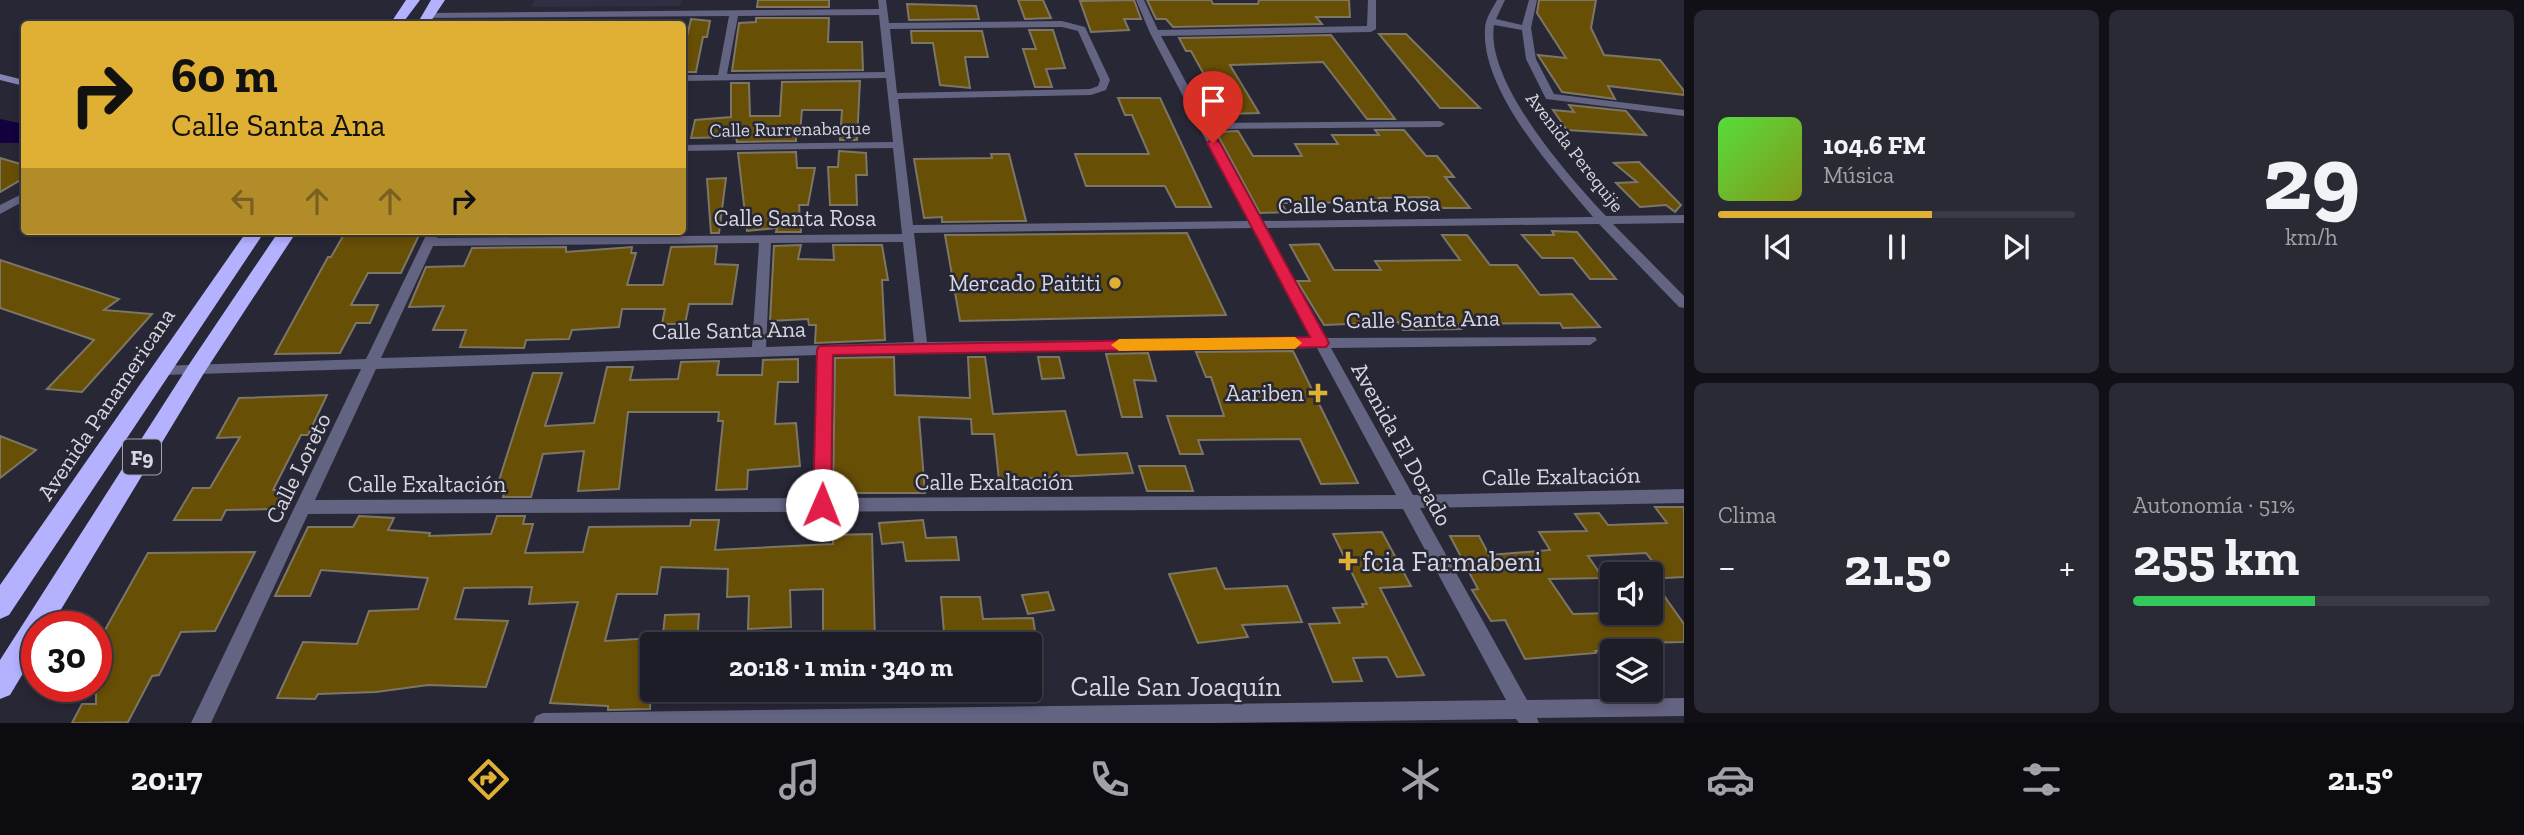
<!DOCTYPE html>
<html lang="es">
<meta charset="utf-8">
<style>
:root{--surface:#1d1d28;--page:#2a2a34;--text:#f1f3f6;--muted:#a0a2a8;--line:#3b3b45;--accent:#dfb034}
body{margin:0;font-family:"Zilla Slab",serif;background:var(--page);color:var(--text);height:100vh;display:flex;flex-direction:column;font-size:26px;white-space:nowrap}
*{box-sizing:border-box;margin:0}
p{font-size:23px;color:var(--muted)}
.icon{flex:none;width:38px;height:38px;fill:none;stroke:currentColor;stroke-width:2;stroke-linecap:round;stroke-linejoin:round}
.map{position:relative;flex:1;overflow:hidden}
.panel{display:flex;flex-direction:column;gap:10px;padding:10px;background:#101016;width:840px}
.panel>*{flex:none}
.banner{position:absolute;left:21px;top:21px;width:665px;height:214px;border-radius:7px;box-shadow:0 4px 10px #0003,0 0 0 2px var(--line);background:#dfb034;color:#111;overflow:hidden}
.buttons{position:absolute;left:1600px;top:562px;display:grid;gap:14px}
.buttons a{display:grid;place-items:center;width:63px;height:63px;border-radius:7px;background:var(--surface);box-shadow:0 4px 10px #0003,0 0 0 2px var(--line);font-size:35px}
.speed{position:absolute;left:21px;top:611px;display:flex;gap:14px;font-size:35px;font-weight:700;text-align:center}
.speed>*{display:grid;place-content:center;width:91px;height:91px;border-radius:50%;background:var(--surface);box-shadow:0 4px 10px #0003,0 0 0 2px var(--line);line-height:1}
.speed .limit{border:10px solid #d22;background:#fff;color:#111}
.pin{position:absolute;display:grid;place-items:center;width:60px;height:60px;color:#fff;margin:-72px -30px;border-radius:50% 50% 50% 0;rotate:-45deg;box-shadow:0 0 7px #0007}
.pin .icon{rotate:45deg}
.me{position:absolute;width:77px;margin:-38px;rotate:1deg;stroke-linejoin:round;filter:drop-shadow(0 0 5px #0008)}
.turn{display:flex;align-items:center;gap:24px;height:147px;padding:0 35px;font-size:32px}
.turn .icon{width:91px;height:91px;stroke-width:2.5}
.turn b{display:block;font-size:49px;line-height:60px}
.lanes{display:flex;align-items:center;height:66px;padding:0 35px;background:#0003;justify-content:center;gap:35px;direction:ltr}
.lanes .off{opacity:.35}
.big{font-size:52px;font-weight:700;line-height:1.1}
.panel .tile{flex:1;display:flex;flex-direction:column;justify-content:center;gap:10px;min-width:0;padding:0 24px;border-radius:10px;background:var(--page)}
.panel .dial{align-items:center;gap:0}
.dial b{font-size:91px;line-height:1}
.song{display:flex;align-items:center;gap:21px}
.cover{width:84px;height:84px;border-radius:10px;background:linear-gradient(135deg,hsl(110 70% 55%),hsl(70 70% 35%))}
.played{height:7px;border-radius:4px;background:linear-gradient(90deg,var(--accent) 60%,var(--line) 60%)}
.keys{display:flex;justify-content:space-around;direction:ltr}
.heat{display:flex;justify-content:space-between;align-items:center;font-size:38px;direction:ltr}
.charge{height:10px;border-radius:5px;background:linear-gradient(90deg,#34c759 51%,var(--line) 0)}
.panel .tiles{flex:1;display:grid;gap:10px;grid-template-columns:repeat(2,1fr)}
.trip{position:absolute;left:640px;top:632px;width:402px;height:70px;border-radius:7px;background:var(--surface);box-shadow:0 4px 10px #0003,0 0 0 2px var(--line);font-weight:700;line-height:70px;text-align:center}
.menu{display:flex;height:112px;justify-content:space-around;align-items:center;background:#0c0c10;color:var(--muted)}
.menu .icon{width:49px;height:49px}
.menu .active{color:var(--accent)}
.menu b{font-size:32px;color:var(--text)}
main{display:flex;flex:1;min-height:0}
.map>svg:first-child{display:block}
</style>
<main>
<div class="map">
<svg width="1684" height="723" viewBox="0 0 1684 723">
<rect width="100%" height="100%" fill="#272736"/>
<path fill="#2f2f43" d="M535,0H682L680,6L531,7Z"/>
<path fill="#12003f" d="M0,119L24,124V143H0Z"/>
<g fill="#684f06" stroke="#7d7665" stroke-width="2">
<path d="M758,0H829V7H757Z"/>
<path d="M1018,0H1043L1051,18L1025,19Z"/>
<path d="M1134,0L1141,19H1124L1129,30L1091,32L1080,1Z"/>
<path d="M1147,0H1211L1213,4H1258L1259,0H1349L1350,17H1316L1322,24L1173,27L1166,19H1156Z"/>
<path d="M1539,0H1596L1591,28L1604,55L1660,60L1684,91V95L1608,86L1615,99L1562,92L1538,55L1566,58L1537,13Z"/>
<path d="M907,4L976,6L979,19L909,20Z"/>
<path d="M756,18H829L828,42H862L863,70L732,71L739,23L756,22Z"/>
<path d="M691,19L710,21L707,37H703L696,72H682V58Z"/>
<path d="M1029,30H1053L1065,68L1046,69L1052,87H1035L1023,49H1036Z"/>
<path d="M911,31H982L988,57H965L970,88L940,85L933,43H912Z"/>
<path d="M1379,34H1406L1480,108H1440Z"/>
<path d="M1331,35L1395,119H1367L1323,62L1230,65L1259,113L1226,114L1191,51H1186L1179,38Z"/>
<path d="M860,81L857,140H840L842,110H802L800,133H796V141L737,142L736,137L691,138L695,120L731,117V83H749L750,116H780L782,82Z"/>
<path d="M1118,98H1160L1211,207H1176L1165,186H1086L1075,154H1149L1132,115H1125Z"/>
<path d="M1569,105L1626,111L1646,135L1567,130L1553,110L1574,112Z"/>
<path d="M1375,130H1404L1426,156H1437L1454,177H1445L1470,208H1436L1428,197L1379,198L1382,202L1281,203L1287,212L1260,213L1216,132L1238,131L1253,156H1302L1295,144H1338L1332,135H1379Z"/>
<path d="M839,151L866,153L867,175H856L857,205H830L828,167H838Z"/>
<path d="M796,152L797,168H815L808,205H799L801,232H776L777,228L747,231L738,153Z"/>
<path d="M991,154H1009L1026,221L942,222V217L924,218L914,159L992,158Z"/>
<path d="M0,158L24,165V178L0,192Z"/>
<path d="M1639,162L1681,205L1675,212L1666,205L1640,207L1616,183L1637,182L1614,163Z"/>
<path d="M726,178L719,233H711L707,179Z"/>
<path d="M346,231H421L401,273H368L351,305H378L370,323H356L340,353L275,354L328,257H331Z"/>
<path d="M479,231H569V234L478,235Z"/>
<path d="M1552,231L1577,232L1616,279H1590L1573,258H1542L1522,235H1554Z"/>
<path d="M1187,233L1226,315L960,321L945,235Z"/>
<path d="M1442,235H1467L1490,265H1517L1540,295L1572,294L1600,327L1563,328L1560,323L1458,324L1461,329L1403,330L1398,322L1324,325L1297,281H1310L1290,245L1319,244L1334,270H1381L1375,261L1460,260Z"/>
<path d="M801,245L798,259L834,260L833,245H882L888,280H882L885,340L815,343L816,325H809L808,319L770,321L774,246Z"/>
<path d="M717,246L715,264L738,265L732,304H689L685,324H662L665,309H622L619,327L572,330L569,339L526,340L524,348L460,347L466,330H433L444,306L409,307L426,267L464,266L472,248L566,247V252L632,247L631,253H636L627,285H663L671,247Z"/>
<path d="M0,260L119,299L104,310L152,314L82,392L47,389L94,340L0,308Z"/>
<path d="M1293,351L1358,483L1321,484L1300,439L1198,440L1203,454H1180L1167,416H1224L1211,377H1206L1196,352Z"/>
<path d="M1148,353L1156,381L1134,380L1142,417H1122L1106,354Z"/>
<path d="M894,357L895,395L970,398L968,357H985L993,414L1065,411L1077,455L1127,453L1133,473L999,480L994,434H972L971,419L919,417L925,493H833L835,358Z"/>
<path d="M1038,357H1059L1064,378L1042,379Z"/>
<path d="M798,359V382H778L775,424L796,423L800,466L748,470L747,489L716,490L723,421H718L719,412H628L619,489L578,491L584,451L543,454L531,497H503L504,493H495L533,373H562L545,426L594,423L607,367H633L630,380L678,379L681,362L719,361L717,375H762L763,360Z"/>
<path d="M327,395L308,435H301L273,490H285L275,509L226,510L221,520H174L193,488H210L240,437L217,438L239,398Z"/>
<path d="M0,436L36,450L0,478Z"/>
<path d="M1139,466H1185L1193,491H1147Z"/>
<path d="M1655,507H1684V577L1665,578L1646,553L1588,556L1603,578L1549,579L1573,614L1650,612V576L1684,624V642L1638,643L1644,651H1595L1596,653L1525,659L1505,620L1491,621L1472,590L1478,589L1450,536H1479L1489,555L1550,550L1539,532L1587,531L1575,514L1599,513L1608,525L1667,523Z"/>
<path d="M359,516L394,518L388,530L430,533L429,536L491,534L497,516H525L523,524H533L525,553L583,552L589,527L690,526L691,520H719L715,550L833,544V535L872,534L875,639L823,640V589L790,590L791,627L748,629L749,596L727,597L728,569L661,567L657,594H617L605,641L653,638L650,709L608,710V706L550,703L578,602L529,604L532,587L464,588L455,619L508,621L486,687L428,685L376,692L318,694L315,699L277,698L303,642L357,644L369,611L418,609L428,578L321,570L310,596H275L308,527H353Z"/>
<path d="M923,520L926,538L956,537L959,560L906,561L903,542L882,544L879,523Z"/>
<path d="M1382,532L1411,586L1380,588L1424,675L1397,677L1387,657L1353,658L1362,681L1333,682L1309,624L1340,623L1333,608L1363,607L1362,604H1367L1333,534Z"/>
<path d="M255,552L215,631L181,632L159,675L152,676L128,722L72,723L82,704H96V646L148,553Z"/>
<path d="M1216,568L1225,589L1287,586L1302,622L1242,625L1248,637L1198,643L1169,574Z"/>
<path d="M1048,592L1054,610L1028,614L1022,595Z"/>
<path d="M941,597H980L983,619L1033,618L1037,644H945Z"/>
<path d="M699,614L697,644H662L665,615Z"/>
</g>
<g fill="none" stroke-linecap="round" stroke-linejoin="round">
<g fill="#636382" fill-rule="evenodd">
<path d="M878,0H886L889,23L1062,21L1085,27L1110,80L1106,90L1091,95L898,99L913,225L1248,221L1150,33L1136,0H1144L1158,30L1367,26L1368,0H1376V29L1371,32L1161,36L1208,123L1440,121L1445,124L1440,127L1211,129L1260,221L1593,217C1555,172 1481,91 1485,29C1485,19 1492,9 1497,0H1505L1496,19L1522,25L1529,0H1537L1531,28L1536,59L1554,94L1684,110V116L1546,99L1526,59L1522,30L1494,25C1485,82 1569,177 1606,216L1684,215V223L1613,224L1684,296V308L1679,307L1599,224L1264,228L1325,338L1595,337L1597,340L1590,345L1331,348L1413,495L1684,489V503L1420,508L1527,700L1684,698V716L1537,718L1539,723H1519L1516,719L1216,723H533L536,716L543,713L1506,700L1403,509L308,514L211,723H191L361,369L162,375L155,370L157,366L366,359L428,231H440L437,238L902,234L893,148L682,151V145L893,142L886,78L682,81V75H718L729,16L429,18L425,15L426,13L879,9ZM879,15L885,72L727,74L738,16ZM1062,27L1078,31L1100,80L1098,86L1090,89L897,93L890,29ZM1252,228L1311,338L927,342L914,233ZM903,242L914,342L766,347L771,243ZM759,243L752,347L381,358L433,246ZM1317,348L1396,495L830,498L832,355ZM818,355L814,498L315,500L376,369Z"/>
<path d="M24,193V201L0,214V205Z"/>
</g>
<path fill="#8383b4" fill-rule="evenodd" d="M0,74L24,80V86L0,80Z"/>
<g fill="#b4b1ff" fill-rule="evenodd">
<path d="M406,0H420L402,24H390Z"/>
<path d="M431,0H445L429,24H417Z"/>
<path d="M247,231H265L9,615L0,619V585Z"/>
<path d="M279,231H297L204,373L51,626H37V650L10,695L0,699V660L190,363Z"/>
</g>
</g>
<path fill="#e11d48" stroke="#92132f" stroke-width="2" d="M1213,139L1220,143L1329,343L1326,347L833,355L831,505L829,510L822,513L816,510L813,505L817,350L819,346L1310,337L1207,143Z"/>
<path fill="#f59e0b" d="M1295,337L1302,343L1295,349L1119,351L1111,345L1119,339Z"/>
<g fill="#dfb034" stroke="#272736" stroke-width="2.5">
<circle cx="1115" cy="283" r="7"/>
<path d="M1314.5 382.5h7v7h7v7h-7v7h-7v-7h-7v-7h7z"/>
<path d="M1344.5 550.5h7v7h7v7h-7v7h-7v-7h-7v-7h7z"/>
</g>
<g text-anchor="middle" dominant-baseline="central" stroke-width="5" stroke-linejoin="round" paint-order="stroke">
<g font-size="19" fill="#d6d7e0" stroke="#272736">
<text transform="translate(790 129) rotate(-1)">Calle Rurrenabaque</text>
<text transform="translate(1575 152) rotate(52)">Avenida Perequije</text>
</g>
<rect fill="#272736" stroke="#a2a2ad" stroke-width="2" x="123" y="439.5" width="38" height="35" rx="5"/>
<g font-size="21" font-weight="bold" fill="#d6d7e0">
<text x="142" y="457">F9</text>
</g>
<g font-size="23" fill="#d6d7e0" stroke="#272736">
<text transform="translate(1359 204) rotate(-1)">Calle Santa Rosa</text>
<text x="795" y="218">Calle Santa Rosa</text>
<text transform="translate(1423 319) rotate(-1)">Calle Santa Ana</text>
<text transform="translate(729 330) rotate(-1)">Calle Santa Ana</text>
<text transform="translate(106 404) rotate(-56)">Avenida Panamericana</text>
<text transform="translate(1402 444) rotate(61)">Avenida El Dorado</text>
<text transform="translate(298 468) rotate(-64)">Calle Loreto</text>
<text transform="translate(1561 476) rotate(-1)">Calle Exaltación</text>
<text x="994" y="482">Calle Exaltación</text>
<text x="427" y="484">Calle Exaltación</text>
</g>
<g font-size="23" fill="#d6d7e0" stroke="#272736" text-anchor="end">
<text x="1101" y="283">Mercado Paititi</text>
<text x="1304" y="393">Aariben</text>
</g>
<g font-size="28" fill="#d6d7e0" stroke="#272736" text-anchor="start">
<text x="1362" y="561">fcia Farmabeni</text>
</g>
<g font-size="28" fill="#d6d7e0" stroke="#272736">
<text x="1176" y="686">Calle San Joaquín</text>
</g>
</g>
</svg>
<div class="buttons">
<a><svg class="icon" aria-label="sound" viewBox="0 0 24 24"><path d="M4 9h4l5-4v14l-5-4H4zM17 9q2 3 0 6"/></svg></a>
<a><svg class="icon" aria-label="layers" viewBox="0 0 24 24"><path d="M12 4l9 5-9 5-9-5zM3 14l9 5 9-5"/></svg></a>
</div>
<div class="speed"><div class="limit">30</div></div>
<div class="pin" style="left:1213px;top:143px;background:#d93025"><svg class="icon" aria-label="arrive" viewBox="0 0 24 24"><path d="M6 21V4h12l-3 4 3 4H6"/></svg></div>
<svg class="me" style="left:822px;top:505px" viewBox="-20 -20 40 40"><circle r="19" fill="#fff"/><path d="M0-13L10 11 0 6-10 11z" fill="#e11d48"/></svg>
<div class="trip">20:18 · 1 min · 340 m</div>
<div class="banner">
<div class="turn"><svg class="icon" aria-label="right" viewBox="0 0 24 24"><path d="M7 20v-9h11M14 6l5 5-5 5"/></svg><div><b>60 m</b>Calle Santa Ana</div></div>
<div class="lanes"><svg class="icon off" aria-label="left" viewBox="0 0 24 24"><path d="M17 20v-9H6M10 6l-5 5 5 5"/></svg><svg class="icon off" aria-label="ahead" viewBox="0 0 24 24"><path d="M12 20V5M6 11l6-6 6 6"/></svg><svg class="icon off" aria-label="ahead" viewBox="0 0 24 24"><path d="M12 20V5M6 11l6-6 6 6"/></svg><svg class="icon" aria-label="right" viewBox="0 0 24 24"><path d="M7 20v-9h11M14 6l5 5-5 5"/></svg></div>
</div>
</div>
<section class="panel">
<div class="tiles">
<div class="tile">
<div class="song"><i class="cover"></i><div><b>104.6 FM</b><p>Música</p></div></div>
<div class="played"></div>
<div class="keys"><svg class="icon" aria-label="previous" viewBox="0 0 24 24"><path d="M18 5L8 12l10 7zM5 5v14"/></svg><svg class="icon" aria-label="pause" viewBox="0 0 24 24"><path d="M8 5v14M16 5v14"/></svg><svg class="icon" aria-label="next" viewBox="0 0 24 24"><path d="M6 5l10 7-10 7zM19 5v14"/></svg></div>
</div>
<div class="tile dial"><b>29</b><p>km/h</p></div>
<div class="tile"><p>Clima</p>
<div class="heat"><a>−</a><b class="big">21.5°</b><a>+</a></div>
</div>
<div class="tile"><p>Autonomía · 51%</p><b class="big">255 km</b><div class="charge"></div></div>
</div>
</section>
</main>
<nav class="menu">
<b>20:17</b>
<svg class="icon active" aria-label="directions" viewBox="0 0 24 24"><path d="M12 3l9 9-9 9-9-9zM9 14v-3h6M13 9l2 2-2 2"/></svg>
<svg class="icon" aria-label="music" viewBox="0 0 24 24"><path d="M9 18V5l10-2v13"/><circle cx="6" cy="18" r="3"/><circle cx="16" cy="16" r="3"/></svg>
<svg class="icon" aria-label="phone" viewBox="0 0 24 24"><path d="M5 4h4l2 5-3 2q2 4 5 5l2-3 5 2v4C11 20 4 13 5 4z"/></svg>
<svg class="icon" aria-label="climate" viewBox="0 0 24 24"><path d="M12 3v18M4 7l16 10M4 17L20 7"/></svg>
<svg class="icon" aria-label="car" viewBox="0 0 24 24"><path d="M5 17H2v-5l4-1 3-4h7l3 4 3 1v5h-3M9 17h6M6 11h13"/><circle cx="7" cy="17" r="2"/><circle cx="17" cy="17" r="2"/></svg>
<svg class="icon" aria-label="filters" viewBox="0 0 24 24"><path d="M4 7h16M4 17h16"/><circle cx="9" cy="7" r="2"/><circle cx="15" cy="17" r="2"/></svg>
<b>21.5°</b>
</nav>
